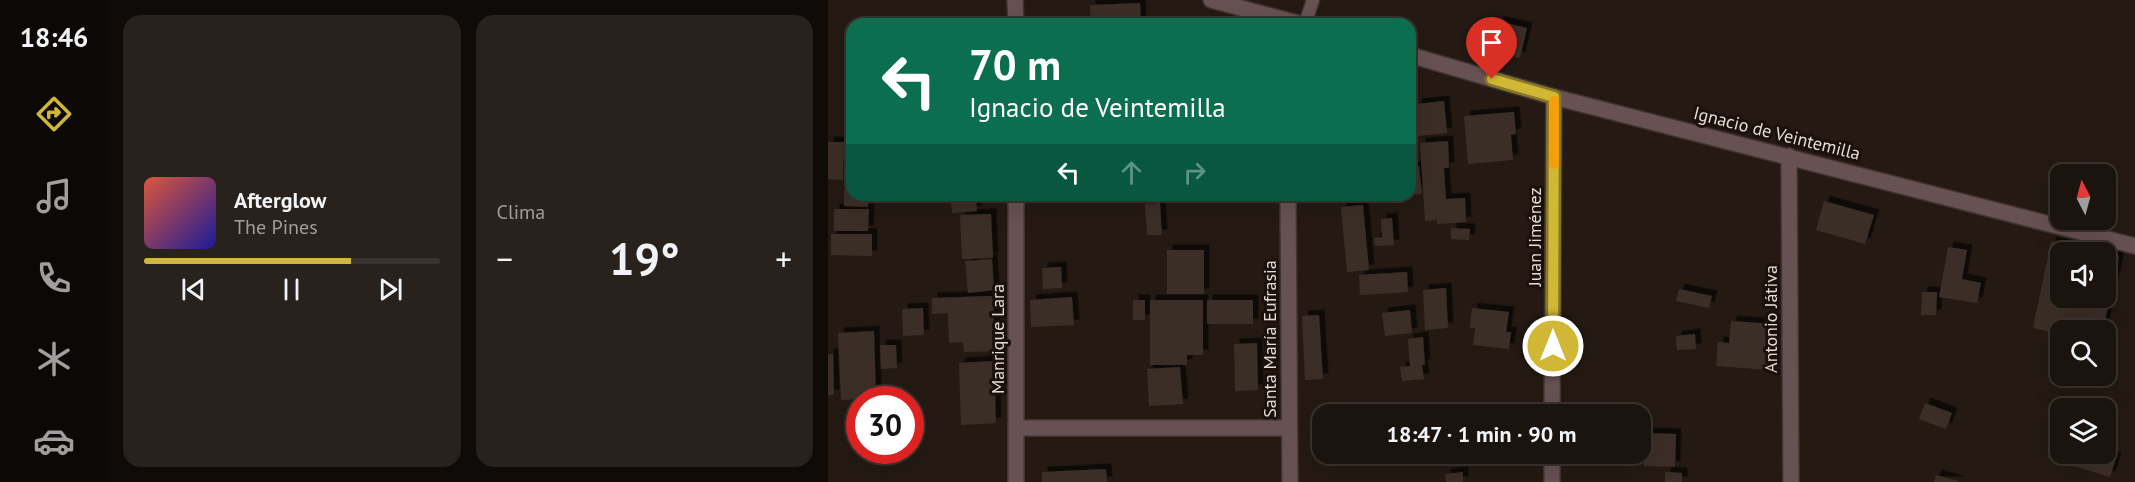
<!DOCTYPE html>
<html lang="es">
<meta charset="utf-8">
<style>
:root{--surface:#1b140e;--page:#28211c;--text:#f1f3f6;--muted:#a09e9e;--line:#39332e;--accent:#d1b736}
body{margin:0;font-family:"PT Sans",sans-serif;background:var(--page);color:var(--text);height:100vh;display:flex;flex-direction:column;font-size:22px;white-space:nowrap}
*{box-sizing:border-box;margin:0}
p{font-size:20px;color:var(--muted)}
.icon{flex:none;width:33px;height:33px;fill:none;stroke:currentColor;stroke-width:2;stroke-linecap:round;stroke-linejoin:round}
.map{position:relative;flex:1;overflow:hidden}
.panel{display:flex;flex-direction:column;gap:15px;padding:15px;background:#0f0b08;width:720px}
.panel>*{flex:none}
.top-card{position:absolute;left:18px;top:18px;width:570px;height:183px;border-radius:18px;box-shadow:0 6px 24px #0002,0 0 0 2px var(--line);background:#0b6e4f;color:#fff;overflow:hidden}
.needle{width:39px;rotate:354deg}
.fabs{position:absolute;left:1222px;top:164px;display:grid;gap:12px}
.fabs a{display:grid;place-items:center;width:66px;height:66px;border-radius:12px;background:var(--surface);box-shadow:0 6px 24px #0002,0 0 0 2px var(--line);font-size:30px}
.speed{position:absolute;left:18px;top:386px;display:flex;gap:12px;font-size:30px;font-weight:700;text-align:center}
.speed>*{display:grid;place-content:center;width:78px;height:78px;border-radius:50%;background:var(--surface);box-shadow:0 6px 24px #0002,0 0 0 2px var(--line);line-height:1}
.speed .limit{border:9px solid #d22;background:#fff;color:#111}
.pin{position:absolute;display:grid;place-items:center;width:51px;height:51px;color:#fff;margin:-62px -26px;border-radius:50% 50% 50% 0;rotate:-45deg;box-shadow:0 0 6px #0007}
.pin .icon{rotate:45deg}
.me{position:absolute;width:66px;margin:-33px;rotate:0deg;stroke-linejoin:round;filter:drop-shadow(0 0 4px #0008)}
.turn{display:flex;align-items:center;gap:21px;height:126px;padding:0 24px;font-size:27px}
.turn .icon{width:78px;height:78px;stroke-width:2.5}
.turn b{display:block;font-size:42px;line-height:51px}
.lanes{display:flex;align-items:center;height:57px;padding:0 24px;background:#0003;justify-content:center;gap:30px;direction:ltr}
.lanes .off{opacity:.35}
.big{font-size:45px;font-weight:800;line-height:1.1}
.panel .widget{flex:1;display:flex;flex-direction:column;justify-content:center;gap:9px;min-width:0;padding:0 21px;border-radius:18px;background:var(--page)}
.song{display:flex;align-items:center;gap:18px}
.cover{width:72px;height:72px;border-radius:9px;background:linear-gradient(135deg,hsl(10 70% 55%),hsl(240 70% 35%))}
.played{height:6px;border-radius:3px;background:linear-gradient(90deg,var(--accent) 70%,var(--line) 70%)}
.keys{display:flex;justify-content:space-around;direction:ltr}
.heat{display:flex;justify-content:space-between;align-items:center;font-size:33px;direction:ltr}
.panel .tiles{flex:1;display:grid;gap:15px;grid-template-columns:repeat(2,1fr)}
.trip{position:absolute;left:484px;top:404px;width:339px;height:60px;border-radius:18px;background:var(--surface);box-shadow:0 6px 24px #0002,0 0 0 2px var(--line);font-weight:800;line-height:60px;text-align:center}
main{display:flex;flex:1;min-height:0}
.menu{display:flex;flex-direction:column;width:108px;justify-content:space-around;align-items:center;background:#0b0806;color:var(--muted)}
.menu .icon{width:42px;height:42px}
.menu .current{color:var(--accent)}
.menu b{font-size:27px;color:var(--text)}
.map>svg:first-child{display:block}
</style>
<main>
<nav class="menu">
<b>18:46</b>
<svg class="icon current" aria-label="directions" viewBox="0 0 24 24"><path d="M12 3l9 9-9 9-9-9zM9 14v-3h6M13 9l2 2-2 2"/></svg>
<svg class="icon" aria-label="music" viewBox="0 0 24 24"><path d="M9 18V5l10-2v13"/><circle cx="6" cy="18" r="3"/><circle cx="16" cy="16" r="3"/></svg>
<svg class="icon" aria-label="phone" viewBox="0 0 24 24"><path d="M5 4h4l2 5-3 2q2 4 5 5l2-3 5 2v4C11 20 4 13 5 4z"/></svg>
<svg class="icon" aria-label="climate" viewBox="0 0 24 24"><path d="M12 3v18M4 7l16 10M4 17L20 7"/></svg>
<svg class="icon" aria-label="car" viewBox="0 0 24 24"><path d="M5 17H2v-5l4-1 3-4h7l3 4 3 1v5h-3M9 17h6M6 11h13"/><circle cx="7" cy="17" r="2"/><circle cx="17" cy="17" r="2"/></svg>
</nav>
<section class="panel">
<div class="tiles">
<div class="widget">
<div class="song"><i class="cover"></i><div><b>Afterglow</b><p>The Pines</p></div></div>
<div class="played"></div>
<div class="keys"><svg class="icon" aria-label="previous" viewBox="0 0 24 24"><path d="M18 5L8 12l10 7zM5 5v14"/></svg><svg class="icon" aria-label="pause" viewBox="0 0 24 24"><path d="M8 5v14M16 5v14"/></svg><svg class="icon" aria-label="next" viewBox="0 0 24 24"><path d="M6 5l10 7-10 7zM19 5v14"/></svg></div>
</div>
<div class="widget"><p>Clima</p>
<div class="heat"><a>−</a><b class="big">19°</b><a>+</a></div>
</div>
</div>
</section>
<div class="map">
<svg width="1307" height="482" viewBox="0 0 1307 482">
<defs>
<filter id="shadow"><feDropShadow dx="5.5" dy="-5.5" stdDeviation="0" flood-color="#0009"/></filter>
</defs>
<rect width="100%" height="100%" fill="#241a13"/>
<g fill="#3b2f28" filter="url(#shadow)">
<path d="M312,3L313,24H263L262,5Z"/>
<path d="M670,21L699,28L692,58L663,51Z"/>
<path d="M616,101L619,133L589,136L588,104Z"/>
<path d="M686,112L688,134L683,135L685,160L640,164L636,116Z"/>
<path d="M620,141L621,168H616L618,199L637,198L638,222L609,224V220L597,221L592,143Z"/>
<path d="M0,142H16L15,180L0,179Z"/>
<path d="M591,166L594,194L582,195V167Z"/>
<path d="M16,190H24V195H41L40,207L16,206Z"/>
<path d="M148,199L149,211L124,213L123,202Z"/>
<path d="M996,201L1046,215L1037,244L988,230Z"/>
<path d="M332,203L334,235H319L317,204Z"/>
<path d="M535,205L541,270L519,272L513,207Z"/>
<path d="M6,209H41L40,231H6Z"/>
<path d="M163,214L165,258L134,259L132,215Z"/>
<path d="M564,218L566,245L547,246L546,238L554,237L553,219Z"/>
<path d="M623,228L642,229L641,240L623,239Z"/>
<path d="M3,234H44V256L3,255Z"/>
<path d="M1223,242L1265,251L1233,252V297H1278V254L1291,257L1275,330H1233V334L1205,328Z"/>
<path d="M1120,247L1139,250L1134,279L1153,283L1149,303L1111,297Z"/>
<rect x="339" y="250" width="37" height="44"/>
<path d="M164,259L166,290L140,293L137,261Z"/>
<path d="M233,267L234,288L215,289L214,268Z"/>
<path d="M579,272L580,292L532,295L531,275Z"/>
<path d="M618,288L620,328L597,330L595,290Z"/>
<path d="M851,289L884,296L881,308L848,301Z"/>
<path d="M1094,292H1109L1108,315H1093Z"/>
<path d="M165,296L167,351L136,352L135,342L121,343L120,313L104,314V298Z"/>
<path d="M244,297L246,325L203,327L202,300Z"/>
<rect x="305" y="300" width="12" height="20"/>
<path d="M322,300H375V355H359V365H322Z"/>
<rect x="379" y="300" width="46" height="24"/>
<path d="M95,308L96,335L75,336L74,309Z"/>
<path d="M644,308L681,312L678,332H683L681,349L645,345L647,328H642Z"/>
<path d="M582,310L584,333L557,336L554,313Z"/>
<path d="M491,315L495,379L477,380L474,316Z"/>
<path d="M903,321L944,324L940,370L888,366L890,342L901,343Z"/>
<path d="M46,331L48,398L13,400L10,333Z"/>
<path d="M867,334L868,349L849,350L848,336Z"/>
<path d="M595,337L597,365H594L596,379L574,381L572,367L582,366L580,339Z"/>
<path d="M429,343L430,390L407,391L406,344Z"/>
<path d="M52,345H68L69,368L53,369Z"/>
<path d="M0,354H5L6,395H0Z"/>
<path d="M166,361L168,423L133,425L131,363Z"/>
<path d="M352,367L355,404L321,406L319,369Z"/>
<path d="M1097,403L1124,413L1118,429L1091,419Z"/>
<path d="M817,433L848,434L847,467L816,466Z"/>
<path d="M1226,440L1233,442V453H1270L1288,458L1282,477L1220,458Z"/>
<path d="M278,469L279,482H214V472Z"/>
<path d="M635,472V482H618L617,474Z"/>
<path d="M837,472L854,473V482H837Z"/>
<path d="M1108,475L1130,481V482H1106Z"/>
</g>
<g fill="none" stroke-linecap="round" stroke-linejoin="round">
<g stroke="#3f352f" stroke-width="15">
<path id="lane" d="M477,24L485,0"/>
</g>
<g stroke="#3f352f" stroke-width="18">
<g id="street">
<path d="M187,0L188,24"/>
<path d="M383,0L473,24"/>
<path d="M582,55L726,97L1307,246"/>
<path d="M961,156L963,482"/>
<path d="M460,195L462,482"/>
<path d="M724,414L726,97"/>
<path d="M189,428H461"/>
<path d="M724,453V482"/>
<path d="M188,482V195"/>
</g>
</g>
<use href="#lane" stroke="#685153" stroke-width="12"/>
<use href="#street" stroke="#685153" stroke-width="15"/>
</g>
<g fill="none" stroke-linecap="round" stroke-linejoin="round">
<g stroke="#887723" stroke-width="15">
<path id="route" d="M664,79L726,97L725,346"/>
</g>
<use href="#route" stroke="#d1b736" stroke-width="10"/>
<path stroke="#f59e0b" stroke-width="10" d="M726,164V101"/>
</g>
<g text-anchor="middle" dominant-baseline="central" stroke-width="6" stroke-linejoin="round" paint-order="stroke">
<g font-size="18" fill="#e4dcd8" stroke="#1b110a">
<text transform="translate(949 133) rotate(14)">Ignacio de Veintemilla</text>
<text transform="translate(706 237) rotate(-90)">Juan Jiménez</text>
<text transform="translate(942 319) rotate(-90)">Antonio Játiva</text>
<text transform="translate(169 339) rotate(-90)">Manrique Lara</text>
<text transform="translate(441 339) rotate(-90)">Santa María Eufrasia</text>
</g>
</g>
</svg>
<div class="fabs">
<a><svg class="needle" viewBox="-14 -14 28 28"><path d="M0-13l5 13h-10z" fill="#e53935"/><path d="M0 13l5-13h-10z" fill="#a09e9e"/></svg></a>
<a><svg class="icon" aria-label="sound" viewBox="0 0 24 24"><path d="M4 9h4l5-4v14l-5-4H4zM17 9q2 3 0 6"/></svg></a>
<a><svg class="icon" aria-label="search" viewBox="0 0 24 24"><circle cx="10" cy="10" r="6"/><path d="M15 15l6 6"/></svg></a>
<a><svg class="icon" aria-label="layers" viewBox="0 0 24 24"><path d="M12 4l9 5-9 5-9-5zM3 14l9 5 9-5"/></svg></a>
</div>
<div class="speed"><div class="limit">30</div></div>
<div class="pin" style="left:664px;top:79px;background:#d93025"><svg class="icon" aria-label="arrive" viewBox="0 0 24 24"><path d="M6 21V4h12l-3 4 3 4H6"/></svg></div>
<svg class="me" style="left:725px;top:346px" viewBox="-20 -20 40 40"><circle r="17" fill="#d1b736" stroke="#fff" stroke-width="3"/><path d="M0-11L8 9 0 5-8 9z" fill="#fff"/></svg>
<div class="trip">18:47 · 1 min · 90 m</div>
<div class="top-card">
<div class="turn"><svg class="icon" aria-label="left" viewBox="0 0 24 24"><path d="M17 20v-9H6M10 6l-5 5 5 5"/></svg><div><b>70 m</b>Ignacio de Veintemilla</div></div>
<div class="lanes"><svg class="icon" aria-label="left" viewBox="0 0 24 24"><path d="M17 20v-9H6M10 6l-5 5 5 5"/></svg><svg class="icon off" aria-label="ahead" viewBox="0 0 24 24"><path d="M12 20V5M6 11l6-6 6 6"/></svg><svg class="icon off" aria-label="right" viewBox="0 0 24 24"><path d="M7 20v-9h11M14 6l5 5-5 5"/></svg></div>
</div>
</div>
</main>
